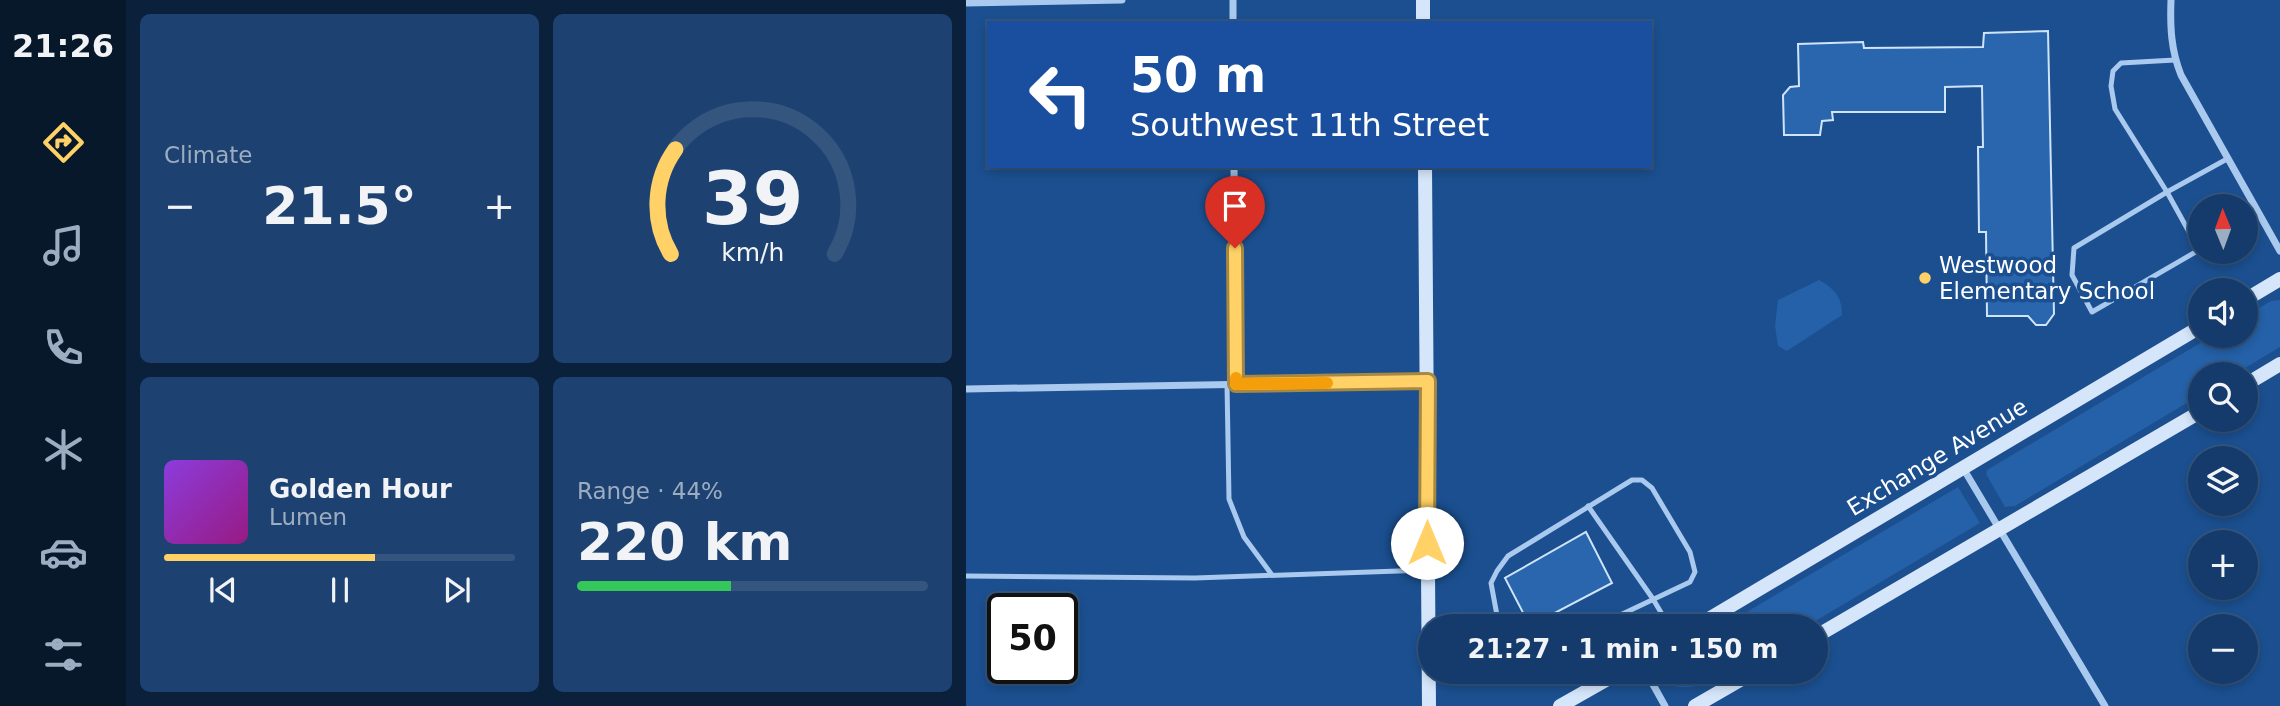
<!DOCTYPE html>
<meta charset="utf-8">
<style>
:root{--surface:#143b6b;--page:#1d4271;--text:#f1f3f6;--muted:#9dadc1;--line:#33557e;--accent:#ffd166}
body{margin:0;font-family:"DejaVu Sans",sans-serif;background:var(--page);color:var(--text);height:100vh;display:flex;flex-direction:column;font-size:26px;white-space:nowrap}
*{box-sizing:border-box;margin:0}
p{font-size:23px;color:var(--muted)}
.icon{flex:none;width:38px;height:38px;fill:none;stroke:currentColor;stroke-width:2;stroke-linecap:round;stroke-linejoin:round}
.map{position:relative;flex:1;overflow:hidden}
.details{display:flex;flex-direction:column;gap:14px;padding:14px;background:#0b203b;width:840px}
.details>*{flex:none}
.top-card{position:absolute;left:21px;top:21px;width:665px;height:147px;border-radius:0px;box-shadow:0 4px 10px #0003,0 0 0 2px var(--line);background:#1a4fa0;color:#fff;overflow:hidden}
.needle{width:46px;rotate:359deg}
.fabs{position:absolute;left:1222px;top:194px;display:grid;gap:14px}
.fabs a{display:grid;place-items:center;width:70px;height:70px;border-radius:50%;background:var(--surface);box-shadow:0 4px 10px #0003,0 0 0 2px var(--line);font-size:35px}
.speed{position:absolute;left:21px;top:593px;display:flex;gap:14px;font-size:35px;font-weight:700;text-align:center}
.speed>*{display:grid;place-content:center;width:91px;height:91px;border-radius:50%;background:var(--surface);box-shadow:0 4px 10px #0003,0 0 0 2px var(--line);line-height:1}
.speed .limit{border:4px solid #111;border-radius:10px;background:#fff;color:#111}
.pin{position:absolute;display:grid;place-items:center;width:60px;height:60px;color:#fff;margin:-72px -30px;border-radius:50% 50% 50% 0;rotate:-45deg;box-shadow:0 0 7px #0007}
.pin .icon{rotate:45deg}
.me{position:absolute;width:77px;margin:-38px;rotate:0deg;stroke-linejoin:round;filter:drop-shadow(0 0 5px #0008)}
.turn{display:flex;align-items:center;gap:24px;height:147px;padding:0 28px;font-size:32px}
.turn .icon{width:91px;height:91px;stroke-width:2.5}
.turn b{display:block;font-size:49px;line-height:60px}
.big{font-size:52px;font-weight:600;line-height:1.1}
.details .card{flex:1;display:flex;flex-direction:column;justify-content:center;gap:10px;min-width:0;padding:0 24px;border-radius:10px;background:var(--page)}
.details .dial{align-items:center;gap:0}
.dial svg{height:182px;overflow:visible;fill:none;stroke:var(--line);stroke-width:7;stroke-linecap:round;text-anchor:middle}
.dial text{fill:var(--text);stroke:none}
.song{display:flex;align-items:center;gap:21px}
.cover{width:84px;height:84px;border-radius:10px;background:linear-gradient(135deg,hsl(270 70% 55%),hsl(310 70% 35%))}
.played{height:7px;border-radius:4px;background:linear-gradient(90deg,var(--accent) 60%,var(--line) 60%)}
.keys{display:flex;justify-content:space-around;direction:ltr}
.heat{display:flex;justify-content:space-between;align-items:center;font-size:38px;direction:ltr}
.charge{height:10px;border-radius:5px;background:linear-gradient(90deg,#34c759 44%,var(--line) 0)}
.details .tiles{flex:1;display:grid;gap:14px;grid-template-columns:repeat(2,1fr)}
.trip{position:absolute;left:452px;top:614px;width:410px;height:70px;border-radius:35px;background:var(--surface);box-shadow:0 4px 10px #0003,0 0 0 2px var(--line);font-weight:600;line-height:70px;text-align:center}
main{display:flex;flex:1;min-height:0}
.tabs{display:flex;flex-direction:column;width:126px;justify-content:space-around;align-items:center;background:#08182b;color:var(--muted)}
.tabs .icon{width:49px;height:49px}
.tabs .on{color:var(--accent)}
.tabs b{font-size:32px;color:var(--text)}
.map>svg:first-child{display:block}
</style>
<main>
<nav class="tabs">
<b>21:26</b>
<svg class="icon on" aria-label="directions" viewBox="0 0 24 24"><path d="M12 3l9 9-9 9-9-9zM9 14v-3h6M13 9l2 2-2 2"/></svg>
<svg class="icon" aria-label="music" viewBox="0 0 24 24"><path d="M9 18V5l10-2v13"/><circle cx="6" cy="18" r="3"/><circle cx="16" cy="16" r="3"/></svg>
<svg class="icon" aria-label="phone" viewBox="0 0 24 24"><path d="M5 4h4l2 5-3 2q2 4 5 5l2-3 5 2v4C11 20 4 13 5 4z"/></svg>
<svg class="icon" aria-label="climate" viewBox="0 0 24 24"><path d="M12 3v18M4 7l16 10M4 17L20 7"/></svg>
<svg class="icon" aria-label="car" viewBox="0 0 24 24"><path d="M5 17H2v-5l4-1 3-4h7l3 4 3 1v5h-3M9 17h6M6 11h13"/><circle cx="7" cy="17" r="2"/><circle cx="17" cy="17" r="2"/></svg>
<svg class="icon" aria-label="filters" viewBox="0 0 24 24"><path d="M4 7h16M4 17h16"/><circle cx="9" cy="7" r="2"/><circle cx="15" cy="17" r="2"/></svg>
</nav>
<section class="details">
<div class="tiles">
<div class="card"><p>Climate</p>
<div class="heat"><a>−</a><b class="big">21.5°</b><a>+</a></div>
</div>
<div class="card dial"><svg viewBox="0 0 100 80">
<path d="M14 69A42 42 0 1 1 86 69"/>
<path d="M14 69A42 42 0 0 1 16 23" stroke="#ffd166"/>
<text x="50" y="56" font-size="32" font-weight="700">39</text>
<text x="50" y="72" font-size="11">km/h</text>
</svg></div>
<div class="card">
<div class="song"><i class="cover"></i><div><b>Golden Hour</b><p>Lumen</p></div></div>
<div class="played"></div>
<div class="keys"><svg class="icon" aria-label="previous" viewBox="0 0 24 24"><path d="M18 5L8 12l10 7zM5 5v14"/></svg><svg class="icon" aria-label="pause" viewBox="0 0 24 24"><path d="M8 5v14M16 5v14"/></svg><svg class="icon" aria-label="next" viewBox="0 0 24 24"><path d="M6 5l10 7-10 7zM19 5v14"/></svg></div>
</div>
<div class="card"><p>Range · 44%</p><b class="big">220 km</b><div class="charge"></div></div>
</div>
</section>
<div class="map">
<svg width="1314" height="706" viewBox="0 0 1314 706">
<rect width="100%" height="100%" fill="#1b4f8f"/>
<g fill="#2461a8">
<path d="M853,280C869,289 876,297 876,315L821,351L812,346L809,326L812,300Z"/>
<path d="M1314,300V347L1269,374H1234V395L1049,506L1039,507L1020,474L1021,470L1246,336H1279V316L1305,301Z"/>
<path d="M992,487L1014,523L841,626H757Z"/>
<path d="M704,672H765C744,684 720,693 698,683Z"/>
</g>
<g fill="#2a66ad" stroke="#cfe3fa" stroke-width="2">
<path d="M1082,31L1088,314L1080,325H1070L1062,316H1021L1020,232H1013L1012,147H1017L1016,86L979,87V112H866L867,120L856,121L854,135H818L817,95L824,87L833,86L832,44L897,42L898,48L1017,47L1018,33Z"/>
<path d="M620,532L646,583L564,626L539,578Z"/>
</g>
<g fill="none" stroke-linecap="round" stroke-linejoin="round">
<g stroke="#a9c9ee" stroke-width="5">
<path d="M1209,60L1155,63L1147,71L1145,86L1149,109L1201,192L1261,159"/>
<path d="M1201,192L1233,250L1126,312L1106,275L1108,248Z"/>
<path d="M261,384L263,499L278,537L306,575"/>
<path d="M622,506L687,599L703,626"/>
<path d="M0,576L229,578L461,570"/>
<path d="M463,625L530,619"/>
<path d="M533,626L525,583L531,571L542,556L666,480H676L686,488L724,552L729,572L724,582L631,626"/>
</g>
<g stroke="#a9c9ee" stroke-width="7">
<path d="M267,0V23"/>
<path d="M1205,0C1204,27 1205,50 1215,75L1314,251"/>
<path d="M0,3L156,0"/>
<path d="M268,166L270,384"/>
<path d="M0,389L461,381"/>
<path d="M997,468L1139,706"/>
<path d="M680,672L699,706"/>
</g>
<g stroke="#d6e6fa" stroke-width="14">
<path d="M457,0V23"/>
<path d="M459,166L463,706"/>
<path d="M1279,300L1314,279"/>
<path d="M1279,385L1314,364"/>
<path d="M731,626L1234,327"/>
<path d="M849,637L1234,412"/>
<path d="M594,706L654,672"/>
<path d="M729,706L788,672"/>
</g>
</g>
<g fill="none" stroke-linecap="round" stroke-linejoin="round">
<g stroke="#a68842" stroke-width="18">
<path id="route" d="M269,248L270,384L462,381L461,543"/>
</g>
<use href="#route" stroke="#ffd166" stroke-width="12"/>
<path stroke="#f59e0b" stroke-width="12" d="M270,378V384L361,383"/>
</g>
<circle fill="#ffd166" stroke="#1b4f8f" stroke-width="2.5" cx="959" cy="278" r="7"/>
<g text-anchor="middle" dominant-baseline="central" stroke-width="7" stroke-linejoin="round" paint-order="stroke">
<g font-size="23" fill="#fff" stroke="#1b4f8f" text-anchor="start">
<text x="973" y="265">Westwood<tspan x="973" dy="26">Elementary School</tspan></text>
</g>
<g font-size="23" fill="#fff" stroke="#1b4f8f">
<text transform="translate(971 457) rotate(-31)">Exchange Avenue</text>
</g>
</g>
</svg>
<div class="fabs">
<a><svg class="needle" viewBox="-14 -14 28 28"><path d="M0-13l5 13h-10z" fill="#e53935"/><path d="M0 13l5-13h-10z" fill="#9dadc1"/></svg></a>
<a><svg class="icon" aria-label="sound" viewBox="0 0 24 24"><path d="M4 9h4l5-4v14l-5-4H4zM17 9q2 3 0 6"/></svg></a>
<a><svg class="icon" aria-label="search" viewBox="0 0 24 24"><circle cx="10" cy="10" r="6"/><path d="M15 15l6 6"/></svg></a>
<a><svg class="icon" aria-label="layers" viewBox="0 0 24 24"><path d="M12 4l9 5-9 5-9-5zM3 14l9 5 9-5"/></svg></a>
<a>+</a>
<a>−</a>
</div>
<div class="speed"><div class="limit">50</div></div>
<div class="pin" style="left:269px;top:248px;background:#d93025"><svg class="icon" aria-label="arrive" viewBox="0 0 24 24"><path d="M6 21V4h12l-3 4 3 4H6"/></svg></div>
<svg class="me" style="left:461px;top:543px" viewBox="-20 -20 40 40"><circle r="19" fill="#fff"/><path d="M0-13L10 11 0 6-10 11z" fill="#ffd166"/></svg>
<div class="trip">21:27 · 1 min · 150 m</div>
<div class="top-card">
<div class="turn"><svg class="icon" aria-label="left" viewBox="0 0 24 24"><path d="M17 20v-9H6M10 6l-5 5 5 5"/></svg><div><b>50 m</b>Southwest 11th Street</div></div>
</div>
</div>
</main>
